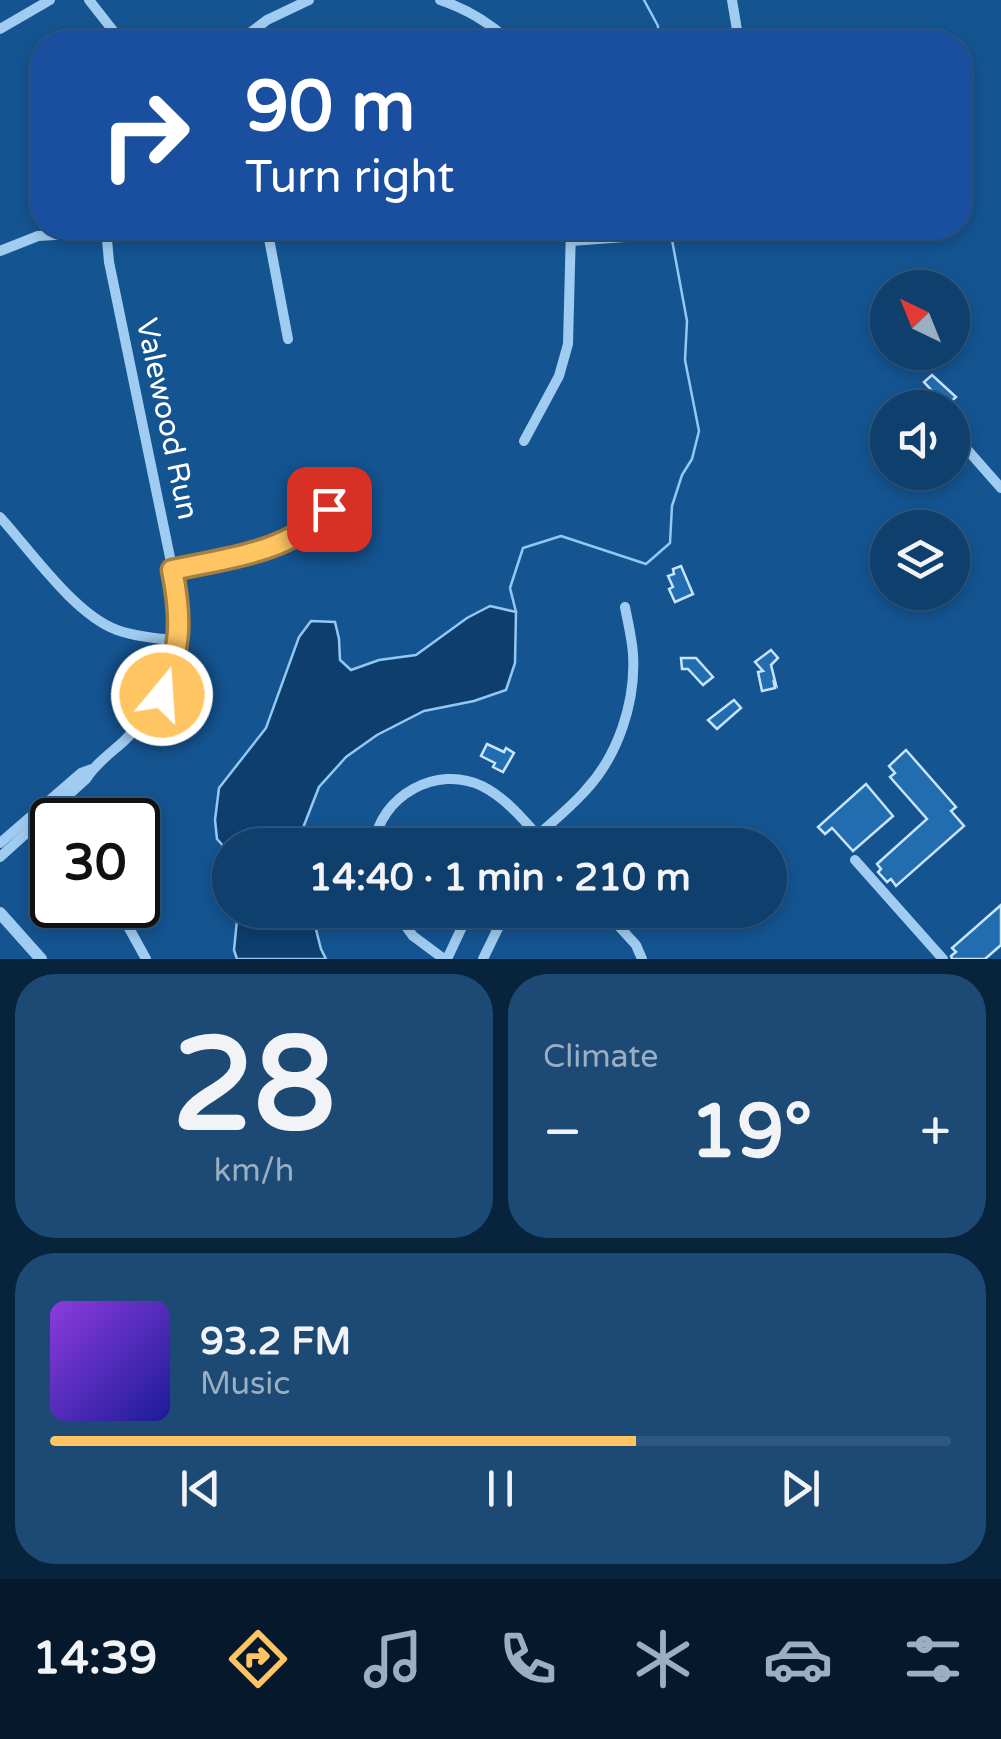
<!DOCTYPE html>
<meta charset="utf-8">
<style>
:root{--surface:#0f3f6d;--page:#1d4a75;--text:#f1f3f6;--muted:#9bafc2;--line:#2f5880;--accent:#ffc562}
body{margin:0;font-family:"Varela Round",sans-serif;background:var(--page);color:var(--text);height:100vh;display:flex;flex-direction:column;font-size:38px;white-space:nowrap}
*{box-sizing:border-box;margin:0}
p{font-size:32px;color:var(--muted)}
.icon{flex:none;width:55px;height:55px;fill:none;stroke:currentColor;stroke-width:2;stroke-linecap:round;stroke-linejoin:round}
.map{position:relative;height:959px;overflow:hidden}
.panel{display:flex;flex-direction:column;gap:15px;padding:15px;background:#08233c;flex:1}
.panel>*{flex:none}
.guide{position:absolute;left:30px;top:30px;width:942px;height:210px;border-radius:40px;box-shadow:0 5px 15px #0003,0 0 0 2px var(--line);background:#1a4fa0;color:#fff;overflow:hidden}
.needle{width:65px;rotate:317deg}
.tools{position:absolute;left:870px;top:270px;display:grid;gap:20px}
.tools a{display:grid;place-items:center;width:100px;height:100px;border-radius:50%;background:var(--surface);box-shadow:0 5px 15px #0003,0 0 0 2px var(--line);font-size:50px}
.speed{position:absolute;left:30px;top:798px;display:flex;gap:20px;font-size:50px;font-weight:700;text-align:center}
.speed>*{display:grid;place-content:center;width:130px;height:130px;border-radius:50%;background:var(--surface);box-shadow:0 5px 15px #0003,0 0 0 2px var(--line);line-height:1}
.speed .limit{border:5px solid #111;border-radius:15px;background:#fff;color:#111}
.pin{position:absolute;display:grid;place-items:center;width:85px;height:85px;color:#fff;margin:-42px;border-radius:20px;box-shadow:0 5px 15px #0006}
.me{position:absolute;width:110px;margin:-55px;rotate:18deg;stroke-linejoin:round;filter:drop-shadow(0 0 8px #0008)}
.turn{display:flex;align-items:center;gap:35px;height:210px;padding:0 50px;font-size:45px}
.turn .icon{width:130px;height:130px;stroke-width:2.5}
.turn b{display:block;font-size:70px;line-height:85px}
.big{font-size:75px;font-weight:800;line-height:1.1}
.panel .widget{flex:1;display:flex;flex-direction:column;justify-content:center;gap:15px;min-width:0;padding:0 35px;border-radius:40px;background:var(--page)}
.panel .dial{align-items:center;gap:0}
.dial b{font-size:130px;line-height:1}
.song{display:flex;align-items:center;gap:30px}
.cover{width:120px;height:120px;border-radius:15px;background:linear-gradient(135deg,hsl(270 70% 55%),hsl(240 70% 35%))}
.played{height:10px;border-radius:5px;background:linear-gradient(90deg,var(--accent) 65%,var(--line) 65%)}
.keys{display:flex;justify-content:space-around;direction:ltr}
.heat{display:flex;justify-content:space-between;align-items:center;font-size:55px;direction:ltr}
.panel .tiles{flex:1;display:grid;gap:15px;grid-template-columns:1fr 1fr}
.widget:last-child{grid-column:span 2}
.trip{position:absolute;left:212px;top:828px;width:575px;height:100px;border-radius:50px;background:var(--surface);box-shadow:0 5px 15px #0003,0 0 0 2px var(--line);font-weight:800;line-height:100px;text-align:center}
.dock{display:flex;height:160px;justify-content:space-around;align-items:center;background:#06192c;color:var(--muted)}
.dock .icon{width:70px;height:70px}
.dock .active{color:var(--accent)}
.dock b{font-size:45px;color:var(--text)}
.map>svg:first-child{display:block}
</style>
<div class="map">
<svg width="1001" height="959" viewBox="0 0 1001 959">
<rect width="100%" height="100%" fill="#145491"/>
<g fill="#0d3e6e" stroke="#93c8f4" stroke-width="2.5">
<path d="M490,606L516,612L515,663L506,690L474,701L424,711L377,735L346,757L319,787L301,833L302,845H230V852L228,851L217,839L215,820L219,788L266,728L299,637L311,621L335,622L339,639L340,660L351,670L379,660L416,655L467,618Z"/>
<path d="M238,910H311L321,949L326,959H237L234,950Z"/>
</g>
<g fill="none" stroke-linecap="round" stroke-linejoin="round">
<g stroke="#93c8f4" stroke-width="2.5">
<path d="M644,0L658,26V42"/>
<path d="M516,612L510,588L523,548L561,536L646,564L670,543L672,506L682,475L692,459L699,431L685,360L687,321L670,229"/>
</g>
</g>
<g fill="#226db0" stroke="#c8e4fc" stroke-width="2.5">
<path d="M932,375L956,397L946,406L924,382Z"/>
<path d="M681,566L693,594L675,602L669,589L673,587L668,576L674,574L673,569Z"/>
<path d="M771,650L778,658L771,665L776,685L774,683L775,688L762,691L758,672L763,671L755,662Z"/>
<path d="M681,658H696L713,677L703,685L688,669H682Z"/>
<path d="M734,700L741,708L717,729L708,720Z"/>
<path d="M487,744L504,752L506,748L514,753L503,772L493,767L495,763L481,756Z"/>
<path d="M906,750L956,807L951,811L964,826L896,886L891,879L887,882L878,872L881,869L877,864L927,819L890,777L895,773L889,766Z"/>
<path d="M866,784L893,816L853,851L832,828L825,834L818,827Z"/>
<path d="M1001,905V945L985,959H952L951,956L956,952L952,948Z"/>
</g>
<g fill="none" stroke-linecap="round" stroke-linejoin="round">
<g stroke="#a1ccf1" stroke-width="5">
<path d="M952,436L962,444"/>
<path d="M175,569C229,557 290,552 329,509"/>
</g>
<g stroke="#a1ccf1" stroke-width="10">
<path d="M89,0L122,42"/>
<path d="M440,0C467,9 490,23 510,42"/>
<path d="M732,0L739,42"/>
<path d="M0,29L50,0"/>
<path d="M238,42L267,20L309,0"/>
<path d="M267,228L288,339"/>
<path d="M571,241L625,237L653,228"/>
<path d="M0,251L38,236L106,232"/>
<path d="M524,441L559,376L568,344L571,228"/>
<path d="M964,446L1001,488"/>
<path d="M0,517C31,551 74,614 117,630C137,637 158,639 179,640"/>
<path d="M0,843L81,773L92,769"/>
<path d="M374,845C380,796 437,764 482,786C508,799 527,824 546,845"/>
<path d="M527,845C546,827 567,811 585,791C618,756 636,702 633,654C632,638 628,623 625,607"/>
<path d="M0,857L86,779C96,763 111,753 124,741C164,703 183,656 179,601L109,262L106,228"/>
<path d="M855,860L943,959"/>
<path d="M394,910L413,936L444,959"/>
<path d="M604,910L636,945L642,959"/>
<path d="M129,928L146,959"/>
<path d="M447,959L470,910"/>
<path d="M483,959L501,922L498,910"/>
</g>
<path stroke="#a1ccf1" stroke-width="12" d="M0,913L41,959"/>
</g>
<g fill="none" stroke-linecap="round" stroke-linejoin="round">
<g stroke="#a68040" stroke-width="25">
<path id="route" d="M162,695C181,649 182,618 172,570C227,558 290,553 329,509"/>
</g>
<use href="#route" stroke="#ffc562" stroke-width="18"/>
</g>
<g text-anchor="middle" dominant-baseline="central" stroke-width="10" stroke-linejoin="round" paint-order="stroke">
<g font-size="30" fill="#fff" stroke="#145491">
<text transform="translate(167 419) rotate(78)">Valewood Run</text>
</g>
</g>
</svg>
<div class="tools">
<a><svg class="needle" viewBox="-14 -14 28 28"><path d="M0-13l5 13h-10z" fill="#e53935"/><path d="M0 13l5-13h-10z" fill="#9bafc2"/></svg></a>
<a><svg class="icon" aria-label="sound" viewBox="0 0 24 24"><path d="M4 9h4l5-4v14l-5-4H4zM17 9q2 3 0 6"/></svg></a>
<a><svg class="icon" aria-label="layers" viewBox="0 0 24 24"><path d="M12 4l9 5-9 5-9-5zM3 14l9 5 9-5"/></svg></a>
</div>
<div class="speed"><div class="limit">30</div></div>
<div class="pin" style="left:329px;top:509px;background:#d93025"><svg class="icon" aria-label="arrive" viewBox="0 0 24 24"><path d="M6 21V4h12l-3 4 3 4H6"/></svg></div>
<svg class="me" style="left:162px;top:695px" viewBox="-20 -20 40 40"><circle r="17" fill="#ffc562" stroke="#fff" stroke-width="3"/><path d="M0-11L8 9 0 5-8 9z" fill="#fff"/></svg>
<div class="trip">14:40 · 1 min · 210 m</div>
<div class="guide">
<div class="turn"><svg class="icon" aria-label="right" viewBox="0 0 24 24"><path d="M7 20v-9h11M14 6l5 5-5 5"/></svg><div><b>90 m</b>Turn right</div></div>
</div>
</div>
<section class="panel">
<div class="tiles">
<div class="widget dial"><b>28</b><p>km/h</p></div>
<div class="widget"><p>Climate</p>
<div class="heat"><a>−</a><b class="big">19°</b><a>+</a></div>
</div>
<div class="widget">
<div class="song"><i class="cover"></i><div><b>93.2 FM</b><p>Music</p></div></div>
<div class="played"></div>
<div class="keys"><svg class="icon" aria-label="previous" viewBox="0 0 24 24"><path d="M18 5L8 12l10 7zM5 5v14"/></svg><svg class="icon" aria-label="pause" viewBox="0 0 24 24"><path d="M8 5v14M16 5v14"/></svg><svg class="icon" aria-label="next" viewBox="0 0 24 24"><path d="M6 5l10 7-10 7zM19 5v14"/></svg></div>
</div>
</div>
</section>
<nav class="dock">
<b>14:39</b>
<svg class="icon active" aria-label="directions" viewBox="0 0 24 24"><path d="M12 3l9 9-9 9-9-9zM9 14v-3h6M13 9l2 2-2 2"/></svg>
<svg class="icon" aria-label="music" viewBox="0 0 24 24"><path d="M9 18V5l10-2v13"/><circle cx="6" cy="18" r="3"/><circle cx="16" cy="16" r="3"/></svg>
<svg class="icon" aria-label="phone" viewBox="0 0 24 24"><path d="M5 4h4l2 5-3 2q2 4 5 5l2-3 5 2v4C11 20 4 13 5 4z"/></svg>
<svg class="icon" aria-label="climate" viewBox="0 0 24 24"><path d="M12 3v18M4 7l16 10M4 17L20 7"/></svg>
<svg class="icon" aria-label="car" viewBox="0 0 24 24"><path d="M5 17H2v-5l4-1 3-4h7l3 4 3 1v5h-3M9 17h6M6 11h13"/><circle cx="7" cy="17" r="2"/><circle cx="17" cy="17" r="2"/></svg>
<svg class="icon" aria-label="filters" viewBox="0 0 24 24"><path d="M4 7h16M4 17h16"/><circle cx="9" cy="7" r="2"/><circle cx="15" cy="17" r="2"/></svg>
</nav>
